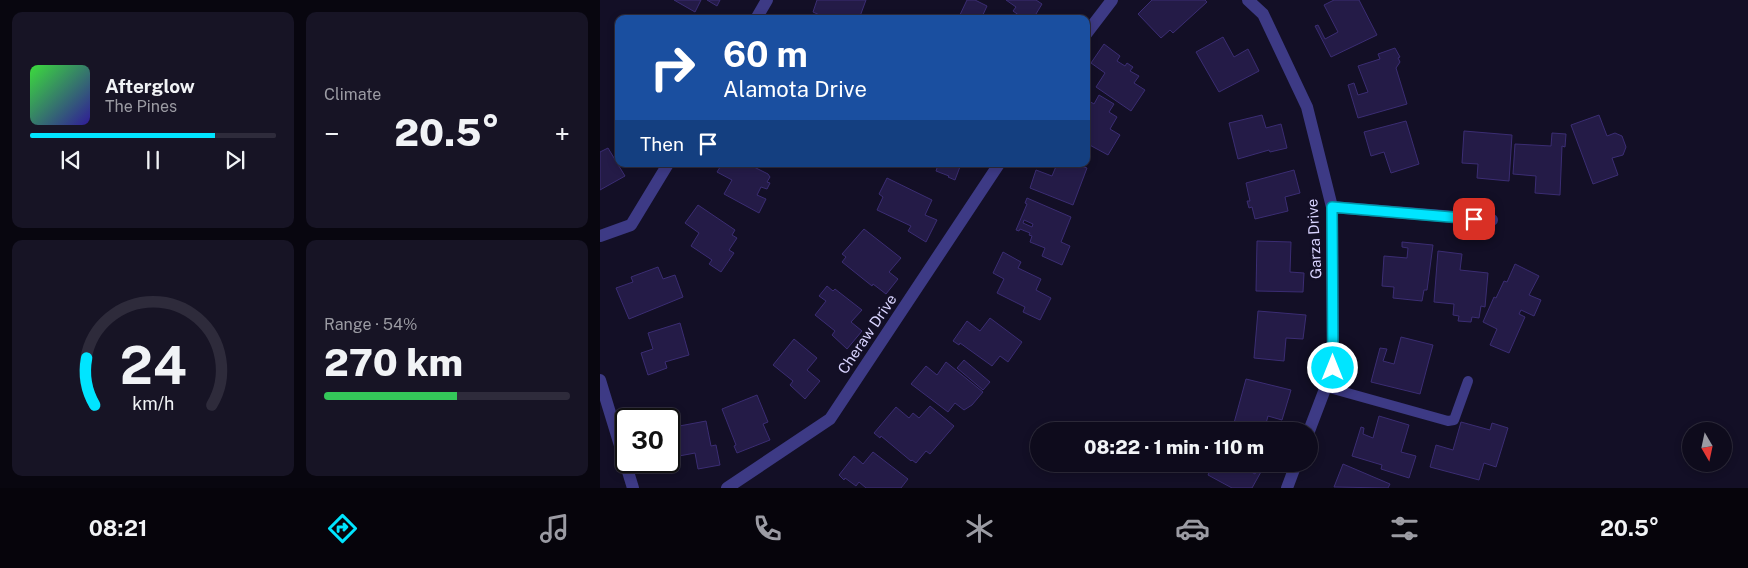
<!DOCTYPE html>
<meta charset="utf-8">
<style>
:root{--surface:#0e0b1c;--page:#171425;--text:#f1f3f6;--muted:#9b9ba3;--line:#2e2b3b;--accent:#00e5ff}
body{margin:0;font-family:"Public Sans",sans-serif;background:var(--page);color:var(--text);height:100vh;display:flex;flex-direction:column;font-size:19px;white-space:nowrap}
*{box-sizing:border-box;margin:0}
p{font-size:16px;color:var(--muted)}
.icon{flex:none;width:28px;height:28px;fill:none;stroke:currentColor;stroke-width:2;stroke-linecap:round;stroke-linejoin:round}
.map{position:relative;flex:1;overflow:hidden}
.panel{display:flex;flex-direction:column;gap:12px;padding:12px;background:#08060f;width:600px}
.panel>*{flex:none}
.top-card{position:absolute;left:15px;top:15px;width:475px;height:152px;border-radius:10px;box-shadow:0 2px 8px #0003,0 0 0 1px var(--line);background:#1a4fa0;color:#fff;overflow:hidden}
.needle{width:32px;rotate:171deg}
.controls{position:absolute;left:1082px;top:422px;display:grid;gap:10px}
.controls a{display:grid;place-items:center;width:50px;height:50px;border-radius:50%;background:var(--surface);box-shadow:0 2px 8px #0003,0 0 0 1px var(--line);font-size:25px}
.speed{position:absolute;left:15px;top:408px;display:flex;gap:10px;font-size:25px;font-weight:700;text-align:center}
.speed>*{display:grid;place-content:center;width:65px;height:65px;border-radius:50%;background:var(--surface);box-shadow:0 2px 8px #0003,0 0 0 1px var(--line);line-height:1}
.speed .limit{border:2px solid #111;border-radius:8px;background:#fff;color:#111}
.pin{position:absolute;display:grid;place-items:center;width:42px;height:42px;color:#fff;margin:-21px;border-radius:10px;box-shadow:0 2px 8px #0006}
.me{position:absolute;width:55px;margin:-28px;rotate:0deg;stroke-linejoin:round;filter:drop-shadow(0 0 4px #0008)}
.turn{display:flex;align-items:center;gap:18px;height:105px;padding:0 25px;font-size:22px}
.turn .icon{width:65px;height:65px;stroke-width:2.5}
.turn b{display:block;font-size:35px;line-height:42px}
.then{display:flex;align-items:center;height:48px;padding:0 25px;background:#0003;gap:10px;font-size:19px}
.big{font-size:38px;font-weight:800;line-height:1.1}
.panel .widget{flex:1;display:flex;flex-direction:column;justify-content:center;gap:8px;min-width:0;padding:0 18px;border-radius:10px;background:var(--page)}
.panel .dial{align-items:center;gap:0}
.dial svg{height:130px;overflow:visible;fill:none;stroke:var(--line);stroke-width:7;stroke-linecap:round;text-anchor:middle}
.dial text{fill:var(--text);stroke:none}
.song{display:flex;align-items:center;gap:15px}
.cover{width:60px;height:60px;border-radius:8px;background:linear-gradient(135deg,hsl(120 70% 55%),hsl(250 70% 35%))}
.played{height:5px;border-radius:2px;background:linear-gradient(90deg,var(--accent) 75%,var(--line) 75%)}
.keys{display:flex;justify-content:space-around;direction:ltr}
.heat{display:flex;justify-content:space-between;align-items:center;font-size:28px;direction:ltr}
.charge{height:8px;border-radius:4px;background:linear-gradient(90deg,#34c759 54%,var(--line) 0)}
.panel .tiles{flex:1;display:grid;gap:12px;grid-template-columns:repeat(2,1fr)}
.trip{position:absolute;left:430px;top:422px;width:288px;height:50px;border-radius:25px;background:var(--surface);box-shadow:0 2px 8px #0003,0 0 0 1px var(--line);font-weight:800;line-height:50px;text-align:center}
.tabs{display:flex;height:80px;justify-content:space-around;align-items:center;background:#06040b;color:var(--muted)}
.tabs .icon{width:35px;height:35px}
.tabs .selected{color:var(--accent)}
.tabs b{font-size:22px;color:var(--text)}
main{display:flex;flex:1;min-height:0}
.map>svg:first-child{display:block}
</style>
<main>
<section class="panel">
<div class="tiles">
<div class="widget">
<div class="song"><i class="cover"></i><div><b>Afterglow</b><p>The Pines</p></div></div>
<div class="played"></div>
<div class="keys"><svg class="icon" aria-label="previous" viewBox="0 0 24 24"><path d="M18 5L8 12l10 7zM5 5v14"/></svg><svg class="icon" aria-label="pause" viewBox="0 0 24 24"><path d="M8 5v14M16 5v14"/></svg><svg class="icon" aria-label="next" viewBox="0 0 24 24"><path d="M6 5l10 7-10 7zM19 5v14"/></svg></div>
</div>
<div class="widget"><p>Climate</p>
<div class="heat"><a>−</a><b class="big">20.5°</b><a>+</a></div>
</div>
<div class="widget dial"><svg viewBox="0 0 100 80">
<path d="M14 69A42 42 0 1 1 86 69"/>
<path d="M14 69A42 42 0 0 1 9 40" stroke="#00e5ff"/>
<text x="50" y="56" font-size="32" font-weight="700">24</text>
<text x="50" y="72" font-size="11">km/h</text>
</svg></div>
<div class="widget"><p>Range · 54%</p><b class="big">270 km</b><div class="charge"></div></div>
</div>
</section>
<div class="map">
<svg width="1148" height="488" viewBox="0 0 1148 488">
<rect width="100%" height="100%" fill="#130f26"/>
<g fill="#241b47" stroke="#3b2d73" fill-rule="evenodd">
<path d="M74,0H101L95,12Z"/>
<path d="M107,0H120L117,6Z"/>
<path d="M217,0H266L259,19H228L213,12Z"/>
<path d="M367,0H375L387,6L381,19H358Z"/>
<path d="M406,0H436L442,4L433,19H424L413,11L416,7Z"/>
<path d="M552,0H605L607,2L573,33L570,30L561,38L538,14Z"/>
<path d="M734,0H759L777,35L731,57L715,26L718,25L725,39L738,32L724,5Z"/>
<path d="M623,37L634,57L648,49L659,71L619,92L596,52Z"/>
<path d="M504,44L520,56L517,61L525,66L527,63L533,67L530,71L539,76L534,83L545,90L531,111L496,87L505,73L491,63Z"/>
<path d="M795,48L800,57L798,58L800,62L796,68L807,104L758,118L748,85L754,83L758,95L768,92L758,66L780,59L778,54Z"/>
<path d="M499,95L514,104L509,112L517,117L510,129L520,135L508,155L486,143V99L494,104Z"/>
<path d="M662,115L666,128L681,124L687,148L670,152L669,150L638,159L629,123Z"/>
<path d="M999,115L1007,136L1015,133L1022,136L1026,147L1023,155L1012,158L1018,175L993,184L971,125Z"/>
<path d="M806,121L819,164L791,173L784,152L771,156L764,132Z"/>
<path d="M864,131L912,135L909,181L877,178L878,164L862,163Z"/>
<path d="M952,133L966,134L965,147L962,146L960,195L935,193L936,176L913,174L915,144L951,146Z"/>
<path d="M8,148L25,176L0,190V152Z"/>
<path d="M122,164H148L168,174L170,177L167,182L170,183L167,189L161,187L157,195L166,199L159,213L124,194L132,180L117,172Z"/>
<path d="M334,164H361L355,180L348,177L349,176L336,171L338,165Z"/>
<path d="M457,164H475L487,168L473,205L430,188L436,170L452,176Z"/>
<path d="M694,170L700,193L685,197L688,211L655,219L652,207L649,208L647,201H650L646,183Z"/>
<path d="M287,178L332,200L325,215L337,220L326,242L308,231L311,226L277,210L283,197L279,194Z"/>
<path d="M427,198L471,217L461,242L470,246L462,265L442,256L445,248L430,242L432,236L429,235L430,233L420,229L419,231L416,230L427,204L425,203ZM424,220L433,224L432,227L423,223Z"/>
<path d="M98,205L135,230L132,235L137,238L129,250L134,253L121,272L109,264L112,260L91,246L99,233L85,223Z"/>
<path d="M264,229L301,258L289,272L298,279L286,294L273,284L272,286L242,262L246,257L242,254Z"/>
<path d="M657,241L691,242L690,272L704,273L703,292L656,291Z"/>
<path d="M802,242L833,245L827,290H824L822,301L793,298L794,287L782,286L784,256L807,258L808,248L802,247Z"/>
<path d="M838,251L862,254L860,270L888,273L885,307L881,306L879,318L872,317L871,322L858,321L859,316L853,315L854,304L834,302Z"/>
<path d="M403,252L421,262L418,268L441,279L436,290L451,298L440,320L423,312L425,307L397,293L404,279L393,273Z"/>
<path d="M915,264L939,276L929,295L941,300L934,316L921,310L919,314L925,317L909,353L890,345L897,329L883,322L894,297L896,298L904,281L907,282Z"/>
<path d="M58,267L63,279L75,275L83,297L29,319L16,288L33,282L31,277Z"/>
<path d="M227,286L233,291L235,289L262,310L251,322L262,331L247,349L232,335L235,331L215,315L226,301L219,296Z"/>
<path d="M658,311L706,315L703,339L686,338L684,361L654,358Z"/>
<path d="M390,318L422,342L408,362L400,356L392,366L360,343L359,345L353,341L367,321L380,331Z"/>
<path d="M80,323L89,355L65,362L67,368L48,375L41,353L53,349L48,333Z"/>
<path d="M801,337L833,345L820,394L771,382L780,348L787,349L783,361L794,364Z"/>
<path d="M194,339L217,358L207,370L220,381L205,399L190,385L193,381L173,365Z"/>
<path d="M364,360L390,382L383,390L357,368Z"/>
<path d="M346,362L383,392L372,405L364,410L355,403L348,412L311,384L326,366L337,375Z"/>
<path d="M646,379L691,390L682,420L668,416L664,431L634,423Z"/>
<path d="M157,395L168,422L163,424L170,440L137,453L134,446L136,445L122,409Z"/>
<path d="M330,406L354,426L330,454L326,451L316,463L312,460L311,461L281,436L280,438L274,433L296,407L309,418L313,413L319,418Z"/>
<path d="M779,416L809,425L801,452L816,456L809,478L781,469L782,465L752,456L761,427L764,428L763,434L773,438Z"/>
<path d="M106,421L111,446L116,445L120,465L98,469L95,453L79,456L74,427Z"/>
<path d="M861,422L890,430L892,423L908,428L896,467L884,463L879,480L830,467L836,445L853,450Z"/>
<path d="M273,452L308,479L301,488H266L259,482L256,486L245,478L244,480L239,475L254,456L263,464Z"/>
<path d="M613,464H648L646,469L655,474L658,468L662,470L652,488H632L608,475Z"/>
<path d="M743,464L790,484L788,488L734,487Z"/>
</g>
<g fill="none" stroke-linecap="round" stroke-linejoin="round">
<path stroke="#3d3a85" stroke-width="10" d="M726,387L848,421L854,420L868,381"/>
<g stroke="#3d3a85" stroke-width="12">
<path d="M648,0L663,14L707,107L732,207L733,368L709,431"/>
<path d="M156,19L167,0"/>
<path d="M486,34L512,0"/>
<path d="M732,207L892,220"/>
<path d="M0,236L31,225L68,164"/>
<path d="M0,380L33,488"/>
<path d="M127,488L230,419L399,164"/>
<path d="M687,488L696,464"/>
</g>
</g>
<g fill="none" stroke-linecap="round" stroke-linejoin="round">
<g stroke="#0095a6" stroke-width="12">
<path id="route" d="M733,368L732,207L874,219"/>
</g>
<use href="#route" stroke="#00e5ff" stroke-width="9"/>
</g>
<g text-anchor="middle" dominant-baseline="central" stroke-width="5" stroke-linejoin="round" paint-order="stroke">
<g font-size="15" fill="#d9d4ff" stroke="#130f26">
<text transform="translate(714 239) rotate(-93)">Garza Drive</text>
<text transform="translate(267 334) rotate(-56)">Cheraw Drive</text>
</g>
</g>
</svg>
<div class="controls">
<a><svg class="needle" viewBox="-14 -14 28 28"><path d="M0-13l5 13h-10z" fill="#e53935"/><path d="M0 13l5-13h-10z" fill="#9b9ba3"/></svg></a>
</div>
<div class="speed"><div class="limit">30</div></div>
<div class="pin" style="left:874px;top:219px;background:#d93025"><svg class="icon" aria-label="arrive" viewBox="0 0 24 24"><path d="M6 21V4h12l-3 4 3 4H6"/></svg></div>
<svg class="me" style="left:733px;top:368px" viewBox="-20 -20 40 40"><circle r="17" fill="#00e5ff" stroke="#fff" stroke-width="3"/><path d="M0-11L8 9 0 5-8 9z" fill="#fff"/></svg>
<div class="trip">08:22 · 1 min · 110 m</div>
<div class="top-card">
<div class="turn"><svg class="icon" aria-label="right" viewBox="0 0 24 24"><path d="M7 20v-9h11M14 6l5 5-5 5"/></svg><div><b>60 m</b>Alamota Drive</div></div>
<div class="then">Then<svg class="icon" aria-label="arrive" viewBox="0 0 24 24"><path d="M6 21V4h12l-3 4 3 4H6"/></svg></div>
</div>
</div>
</main>
<nav class="tabs">
<b>08:21</b>
<svg class="icon selected" aria-label="directions" viewBox="0 0 24 24"><path d="M12 3l9 9-9 9-9-9zM9 14v-3h6M13 9l2 2-2 2"/></svg>
<svg class="icon" aria-label="music" viewBox="0 0 24 24"><path d="M9 18V5l10-2v13"/><circle cx="6" cy="18" r="3"/><circle cx="16" cy="16" r="3"/></svg>
<svg class="icon" aria-label="phone" viewBox="0 0 24 24"><path d="M5 4h4l2 5-3 2q2 4 5 5l2-3 5 2v4C11 20 4 13 5 4z"/></svg>
<svg class="icon" aria-label="climate" viewBox="0 0 24 24"><path d="M12 3v18M4 7l16 10M4 17L20 7"/></svg>
<svg class="icon" aria-label="car" viewBox="0 0 24 24"><path d="M5 17H2v-5l4-1 3-4h7l3 4 3 1v5h-3M9 17h6M6 11h13"/><circle cx="7" cy="17" r="2"/><circle cx="17" cy="17" r="2"/></svg>
<svg class="icon" aria-label="filters" viewBox="0 0 24 24"><path d="M4 7h16M4 17h16"/><circle cx="9" cy="7" r="2"/><circle cx="15" cy="17" r="2"/></svg>
<b>20.5°</b>
</nav>
